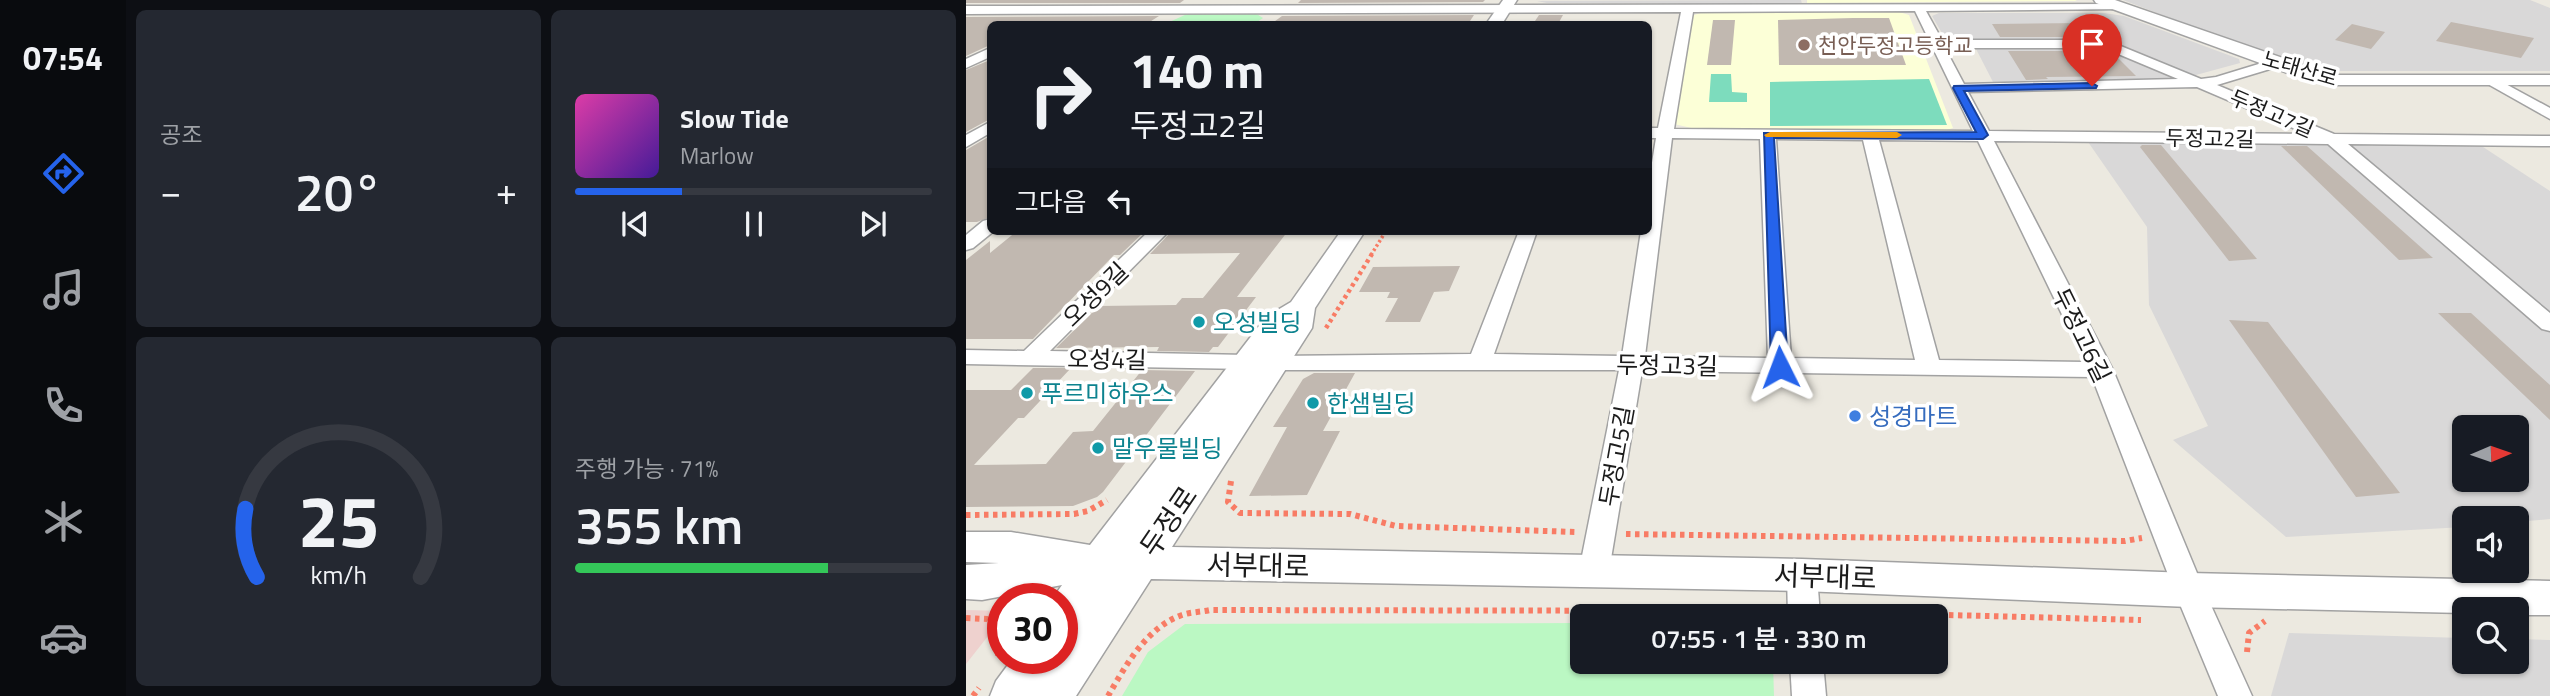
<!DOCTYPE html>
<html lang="ko">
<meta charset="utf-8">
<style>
:root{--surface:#171b24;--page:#242831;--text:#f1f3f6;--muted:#9ea1a6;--line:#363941;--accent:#2563eb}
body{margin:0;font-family:"Titillium Web","Noto Sans KR",sans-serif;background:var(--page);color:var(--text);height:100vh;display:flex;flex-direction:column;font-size:26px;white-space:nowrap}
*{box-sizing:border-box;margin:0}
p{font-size:23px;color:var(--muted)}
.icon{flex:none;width:38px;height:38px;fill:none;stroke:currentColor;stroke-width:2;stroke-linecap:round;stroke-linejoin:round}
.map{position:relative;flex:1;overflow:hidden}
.drawer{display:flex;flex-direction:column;gap:10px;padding:10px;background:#0d0f14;width:840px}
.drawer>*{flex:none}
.guide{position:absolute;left:21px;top:21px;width:665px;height:214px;border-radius:10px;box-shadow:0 2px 5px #0004;background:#171b24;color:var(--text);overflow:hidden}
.needle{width:46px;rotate:88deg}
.controls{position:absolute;left:1486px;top:415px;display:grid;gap:14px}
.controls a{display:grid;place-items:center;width:77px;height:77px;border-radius:10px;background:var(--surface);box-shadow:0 2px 5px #0004;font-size:35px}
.speed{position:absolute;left:21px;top:583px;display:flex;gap:14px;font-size:35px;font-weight:700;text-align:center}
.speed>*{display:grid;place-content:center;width:91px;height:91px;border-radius:50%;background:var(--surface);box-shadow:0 2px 5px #0004;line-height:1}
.speed .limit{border:10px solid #d22;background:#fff;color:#111}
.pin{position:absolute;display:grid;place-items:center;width:60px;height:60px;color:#fff;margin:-72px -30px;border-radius:50% 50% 50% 0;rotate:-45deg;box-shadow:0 0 7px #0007}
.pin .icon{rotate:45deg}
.me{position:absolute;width:77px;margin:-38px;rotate:357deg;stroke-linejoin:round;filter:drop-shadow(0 0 5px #0008)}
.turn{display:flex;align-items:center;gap:24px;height:147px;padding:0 28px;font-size:32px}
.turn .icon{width:91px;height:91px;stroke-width:2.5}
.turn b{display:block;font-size:49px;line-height:60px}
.then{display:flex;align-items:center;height:66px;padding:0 28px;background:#0003;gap:14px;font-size:26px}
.big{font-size:52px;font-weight:600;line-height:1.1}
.drawer .widget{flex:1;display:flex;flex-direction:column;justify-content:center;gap:10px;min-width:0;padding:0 24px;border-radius:10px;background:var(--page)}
.drawer .dial{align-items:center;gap:0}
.dial svg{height:182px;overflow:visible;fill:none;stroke:var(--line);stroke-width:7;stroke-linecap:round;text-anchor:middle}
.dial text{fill:var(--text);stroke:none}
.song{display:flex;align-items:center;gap:21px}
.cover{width:84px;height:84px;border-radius:10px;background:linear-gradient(135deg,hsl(320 70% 55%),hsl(260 70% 35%))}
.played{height:7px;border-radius:4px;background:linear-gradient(90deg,var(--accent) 30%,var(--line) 30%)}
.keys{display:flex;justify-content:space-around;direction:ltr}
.heat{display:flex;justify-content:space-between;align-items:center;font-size:38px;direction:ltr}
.charge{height:10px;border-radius:5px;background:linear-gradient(90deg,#34c759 71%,var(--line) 0)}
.drawer .tiles{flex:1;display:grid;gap:10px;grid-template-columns:repeat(2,1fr)}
.trip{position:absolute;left:604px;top:604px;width:378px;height:70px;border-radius:10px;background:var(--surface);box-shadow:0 2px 5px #0004;font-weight:600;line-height:70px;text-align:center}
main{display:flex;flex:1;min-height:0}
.tab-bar{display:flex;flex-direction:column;width:126px;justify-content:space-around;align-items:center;background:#090b0e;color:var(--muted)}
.tab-bar .icon{width:49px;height:49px}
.tab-bar .on{color:var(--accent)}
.tab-bar b{font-size:32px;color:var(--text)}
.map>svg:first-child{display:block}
</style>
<main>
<nav class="tab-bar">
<b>07:54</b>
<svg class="icon on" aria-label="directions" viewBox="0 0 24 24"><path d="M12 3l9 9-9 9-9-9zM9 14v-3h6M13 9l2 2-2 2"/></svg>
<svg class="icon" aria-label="music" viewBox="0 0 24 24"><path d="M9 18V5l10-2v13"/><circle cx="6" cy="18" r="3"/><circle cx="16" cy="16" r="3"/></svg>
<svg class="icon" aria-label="phone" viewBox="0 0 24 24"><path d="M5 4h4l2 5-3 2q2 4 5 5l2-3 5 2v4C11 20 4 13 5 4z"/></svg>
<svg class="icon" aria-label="climate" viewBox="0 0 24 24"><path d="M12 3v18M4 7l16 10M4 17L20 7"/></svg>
<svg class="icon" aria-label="car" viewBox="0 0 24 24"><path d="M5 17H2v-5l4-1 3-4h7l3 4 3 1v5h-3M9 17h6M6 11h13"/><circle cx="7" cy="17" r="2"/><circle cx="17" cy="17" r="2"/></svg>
</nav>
<section class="drawer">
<div class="tiles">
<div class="widget"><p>공조</p>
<div class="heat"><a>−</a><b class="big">20°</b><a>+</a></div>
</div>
<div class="widget">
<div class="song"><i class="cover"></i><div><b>Slow Tide</b><p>Marlow</p></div></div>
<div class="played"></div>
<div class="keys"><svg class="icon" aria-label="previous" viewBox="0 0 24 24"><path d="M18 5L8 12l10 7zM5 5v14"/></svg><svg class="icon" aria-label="pause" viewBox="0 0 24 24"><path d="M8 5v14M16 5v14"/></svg><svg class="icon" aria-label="next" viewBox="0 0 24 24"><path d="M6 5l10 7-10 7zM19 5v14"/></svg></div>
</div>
<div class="widget dial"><svg viewBox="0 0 100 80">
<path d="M14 69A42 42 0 1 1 86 69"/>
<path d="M14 69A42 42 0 0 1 9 39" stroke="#2563eb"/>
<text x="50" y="56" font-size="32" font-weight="700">25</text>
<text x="50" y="72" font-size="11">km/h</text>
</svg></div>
<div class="widget"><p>주행 가능 · 71%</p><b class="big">355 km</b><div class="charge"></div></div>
</div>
</section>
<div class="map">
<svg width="1584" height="696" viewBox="0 0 1584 696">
<rect width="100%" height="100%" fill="#ece9e0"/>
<g fill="#d9d8d8" fill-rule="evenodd">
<path d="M835,0L836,4L581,3L571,1Z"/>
<path d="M1157,0H1564L1584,8V71H1361L1246,34Z"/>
<path d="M973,13H1138L1158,16L1273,59L1274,63L1230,75L1220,74L1141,42L980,40L966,16Z"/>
<path d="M1136,46L1216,79L1205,82H1027L1009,47Z"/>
<path d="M1120,139L1355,142L1366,145L1584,332V519L1551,522L1550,518H1498V527L1320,537L1207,440L1242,426L1183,305L1181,227ZM1498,427H1550V480H1498Z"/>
<path d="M1511,143L1584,191V317L1378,144Z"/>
<path d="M1323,633L1498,638V662H1550L1551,639L1584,640V696H1305Z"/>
</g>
<path fill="#eed1ce" d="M0,610L37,611V617L0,664Z"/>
<g fill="#fcffd7">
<path d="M841,0H1109L1111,1L841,3Z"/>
<path d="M741,11H930L943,15L987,128L980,130L730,129L708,124L725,16Z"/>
</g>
<g fill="#bbf8c3">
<path d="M289,13L297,18L288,24H199L221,14Z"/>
<path d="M616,623V662H807L808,696H156L182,652L219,624Z"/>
</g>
<g fill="#7ddcbd">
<path d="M745,74H765L766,92L781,93V102H743Z"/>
<path d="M963,79L981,125L804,126V82Z"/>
</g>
<g fill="#c1b8b0">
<path d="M0,0H218L214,3H0Z"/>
<path d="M335,0H519L517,2L332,3Z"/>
<path d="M508,15L502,24H305L316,16Z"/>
<path d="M573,15H597L592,24H567Z"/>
<path d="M193,16L182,23L24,24V45L0,56V17Z"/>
<path d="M887,18H923L940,65H813L812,20Z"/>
<path d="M747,20H769L765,65H741Z"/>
<path d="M1485,22L1568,38L1555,58L1470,41Z"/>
<path d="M1118,23L1132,37H1034L1026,24Z"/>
<path d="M1386,24L1419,32L1405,49L1369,40Z"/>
<path d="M1042,51H1137L1150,56L1170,76L1080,77L1082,79L1060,80Z"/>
<path d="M24,60V119L0,132V70Z"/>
<path d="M24,136V217L11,222H0V150Z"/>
<path d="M1176,145H1195L1291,259L1263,261L1174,147Z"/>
<path d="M1315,146H1341L1467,258L1433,260Z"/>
<path d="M51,231H179L154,255H148L67,339H0V260L24,241V253Z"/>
<path d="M206,231H322L271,297H290L252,347H247L243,352L191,351L193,347L90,348L133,306L210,305L216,298H237L274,253L184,254Z"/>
<path d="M494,266L483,291L468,292L454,322H419L432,298H421L424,292H393L407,267Z"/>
<path d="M1472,313H1505L1584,385V420Z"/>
<path d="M1263,320L1302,322L1434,493L1390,497Z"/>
<path d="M67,368H105L58,418H52L8,465L80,464L107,432L127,431L176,370L229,371L137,492L131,497L107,506L0,507V390H45Z"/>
<path d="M348,373H389L357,431H374L341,495L283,496L321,427H307L337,379Z"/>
</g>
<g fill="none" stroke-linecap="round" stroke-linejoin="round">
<g stroke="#a2a2a2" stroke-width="3">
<g id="minor">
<path d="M1153,4L1159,7L1157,9L960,11L976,40H1140L1235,79L1250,77L1309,59L1314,60V66L1251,85L1368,134L1584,136V146L1382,144L1584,313V331L1576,329L1362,144L1028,141L1147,370L1238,590L1286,696H1252L1208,590L1126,377L676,371L643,571L639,580L628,583L617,580L613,571L653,370H309L301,368L297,363L301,358L309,356L505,354L553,231H571L528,354L656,356L675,231H682V187L690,138H682V128H692L715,12L0,14V6ZM949,11L1007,131L708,129L727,12ZM979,48H1138L1212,79L998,84ZM1231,87L1341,134L1023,131L1002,92ZM706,138L794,139L802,358L679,356ZM810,139L897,140L949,360L825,358ZM913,140L1012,141L1119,362L973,360Z"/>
<path d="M24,48V57L0,68V59Z"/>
<path d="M1525,76L1584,108V119L1520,83L1518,80Z"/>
<path d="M24,122V133L0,147V135Z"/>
<path d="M24,219V231H28L7,248L0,250V235L17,221Z"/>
<path d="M183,231H203L84,351L281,355L289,357L293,362L289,367L281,369L0,364V350L58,351Z"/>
<path d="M836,562L847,566L851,575L854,616H822L821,575L825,566Z"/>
<path d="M824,662H857L860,696H826Z"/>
</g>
</g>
<g stroke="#a2a2a2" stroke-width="3">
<g id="tertiary">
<path d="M537,0H551L536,24H520Z"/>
<path d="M1128,0H1149L1366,75H1584V85H1366L1327,75L1130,3Z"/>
<path d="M375,231H399L349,308L346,328L206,547L836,559L1223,573L1584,581V615H1550V609H1498V613L1223,607L836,591L185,579L110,696H24L30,681L47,658H96V643L101,636L96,638V598H87L96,585L16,600L0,599V565L33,563L0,562V532H45L124,545L300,317L325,302Z"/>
</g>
</g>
<path stroke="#f87c65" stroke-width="3.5" stroke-dasharray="2.5 2.5" stroke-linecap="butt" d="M405,255L420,231"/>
<path stroke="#f87c65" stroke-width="4.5" stroke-dasharray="3.5 3.5" stroke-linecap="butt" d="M360,328L406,254"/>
<g stroke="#f87c65" stroke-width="6" stroke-dasharray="4.5 4.5" stroke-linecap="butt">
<path d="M265,481L262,502L274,513L384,514L430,526L610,532"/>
<path d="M0,515L108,514L122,511L141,500"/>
<path d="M660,534L1159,541L1176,538"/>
<path d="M866,612L1175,620"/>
<path d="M0,618L21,619L35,631L32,656"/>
<path d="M1281,652L1283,633L1299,621"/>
<path d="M7,696L13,688"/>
<path d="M142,696C160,665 181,627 216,615C225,612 235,612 244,610L811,611"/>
</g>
<use href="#minor" fill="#fff" fill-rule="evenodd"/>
<use href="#tertiary" fill="#fff" fill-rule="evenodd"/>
</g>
<path fill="#2563eb" stroke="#184099" stroke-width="2" d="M1126,83L1131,86L1130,88L998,91L1022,135L1017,139L808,138L822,367L819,371H808L805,367L798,133L1010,132L987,88L988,86Z"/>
<path fill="#f59e0b" d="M804,132H931L936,135L931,138L800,137L798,135Z"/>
<circle fill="#8d6e63" stroke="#fff" stroke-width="2.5" cx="838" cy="45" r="7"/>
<g fill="#0f9aa8" stroke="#fff" stroke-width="2.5">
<circle cx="233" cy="322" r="7"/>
<circle cx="61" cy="393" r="7"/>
<circle cx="347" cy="403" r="7"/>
<circle cx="132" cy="448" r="7"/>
</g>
<circle fill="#3f7fe0" stroke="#fff" stroke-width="2.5" cx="889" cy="416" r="7"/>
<g text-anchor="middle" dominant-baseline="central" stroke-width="7" stroke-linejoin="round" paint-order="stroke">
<g font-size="21" fill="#785e54" stroke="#fff" text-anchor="start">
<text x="852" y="45">천안두정고등학교</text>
</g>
<g font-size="21" fill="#1b1b1b" stroke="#fff">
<text transform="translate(1334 68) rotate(16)">노태산로</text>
<text transform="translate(1306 113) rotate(23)">두정고7길</text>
<text transform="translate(1244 138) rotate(1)">두정고2길</text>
</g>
<g font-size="24" fill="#1b1b1b" stroke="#fff">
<text transform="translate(129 294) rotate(-44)">오성9길</text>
<text transform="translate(1116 335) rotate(64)">두정고6길</text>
<text transform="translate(141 359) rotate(1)">오성4길</text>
<text transform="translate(701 365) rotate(1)">두정고3길</text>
<text transform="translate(650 456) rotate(-80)">두정고5길</text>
</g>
<g font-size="24" fill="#0d838f" stroke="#fff" text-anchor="start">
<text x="247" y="322">오성빌딩</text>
<text x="75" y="393">푸르미하우스</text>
<text x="361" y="403">한샘빌딩</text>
<text x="146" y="448">말우물빌딩</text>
</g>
<g font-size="24" fill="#366cbe" stroke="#fff" text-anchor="start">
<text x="903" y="416">성경마트</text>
</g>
<g font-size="28" fill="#1b1b1b" stroke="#fff">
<text transform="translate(202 521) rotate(-56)">두정로</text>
<text transform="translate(292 565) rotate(1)">서부대로</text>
<text transform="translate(859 576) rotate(2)">서부대로</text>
</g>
</g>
</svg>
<div class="controls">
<a><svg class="needle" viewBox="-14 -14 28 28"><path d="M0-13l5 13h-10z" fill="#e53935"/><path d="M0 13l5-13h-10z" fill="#9ea1a6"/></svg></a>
<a><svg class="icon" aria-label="sound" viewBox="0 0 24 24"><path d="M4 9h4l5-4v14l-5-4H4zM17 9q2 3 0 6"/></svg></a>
<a><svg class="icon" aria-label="search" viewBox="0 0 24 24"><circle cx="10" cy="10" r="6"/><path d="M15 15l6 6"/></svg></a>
</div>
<div class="speed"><div class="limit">30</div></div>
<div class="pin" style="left:1126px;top:86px;background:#d93025"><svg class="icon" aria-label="arrive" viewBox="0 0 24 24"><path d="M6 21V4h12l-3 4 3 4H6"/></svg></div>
<svg class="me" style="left:814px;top:367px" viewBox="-20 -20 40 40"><path d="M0-17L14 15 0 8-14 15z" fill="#2563eb" stroke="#fff" stroke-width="4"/></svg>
<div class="trip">07:55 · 1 분 · 330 m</div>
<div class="guide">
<div class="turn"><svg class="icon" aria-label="right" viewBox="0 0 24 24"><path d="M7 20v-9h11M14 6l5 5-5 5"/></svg><div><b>140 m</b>두정고2길</div></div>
<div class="then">그다음<svg class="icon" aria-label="left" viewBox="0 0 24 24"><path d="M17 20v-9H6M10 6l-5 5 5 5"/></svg></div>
</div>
</div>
</main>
